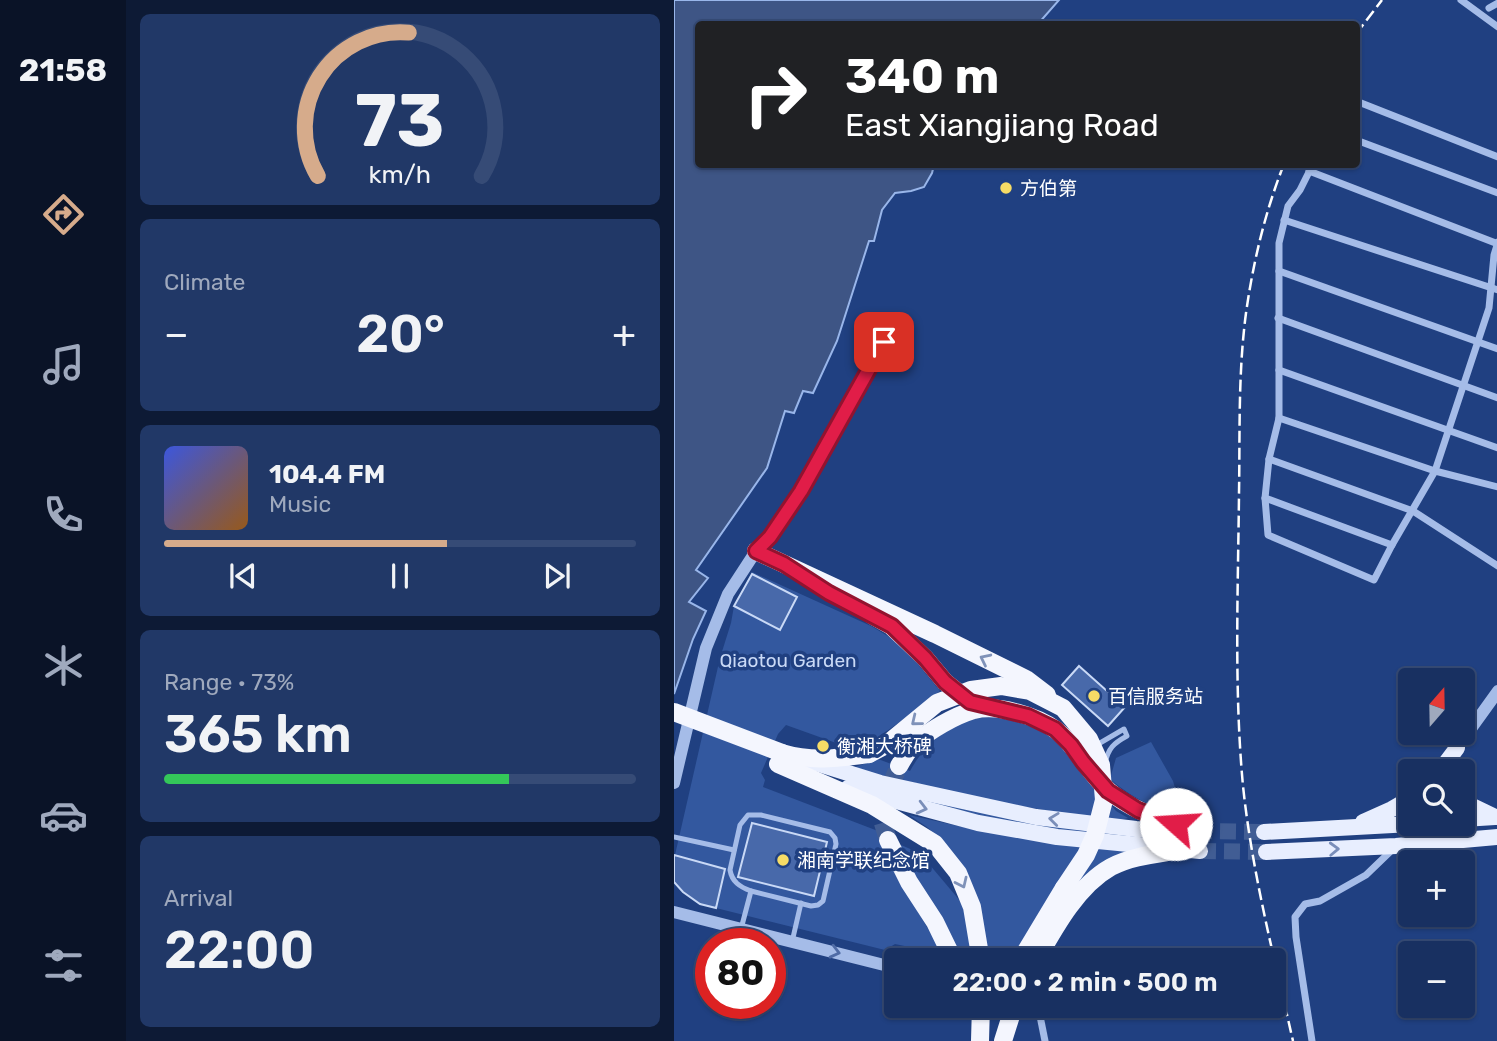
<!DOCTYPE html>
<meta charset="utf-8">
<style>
:root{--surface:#183061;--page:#213867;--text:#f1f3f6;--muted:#9fa9bd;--line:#364b76;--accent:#d6ab8b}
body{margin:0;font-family:Rubik,"Noto Sans SC",sans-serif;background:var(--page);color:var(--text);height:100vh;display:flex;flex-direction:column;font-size:26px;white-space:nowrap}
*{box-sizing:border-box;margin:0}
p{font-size:23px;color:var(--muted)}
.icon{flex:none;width:38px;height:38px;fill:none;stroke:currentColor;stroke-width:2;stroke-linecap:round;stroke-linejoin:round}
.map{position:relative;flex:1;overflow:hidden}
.sheet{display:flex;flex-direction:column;gap:14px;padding:14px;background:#0d1a35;width:548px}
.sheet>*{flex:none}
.guide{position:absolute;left:21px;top:21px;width:665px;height:147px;border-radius:7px;box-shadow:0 2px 5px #0004,0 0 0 2px var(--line);background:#202124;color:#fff;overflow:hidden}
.needle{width:46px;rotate:20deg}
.fabs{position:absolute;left:724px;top:668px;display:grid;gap:14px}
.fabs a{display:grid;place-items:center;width:77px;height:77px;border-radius:7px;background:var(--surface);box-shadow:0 2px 5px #0004,0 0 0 2px var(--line);font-size:35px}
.speed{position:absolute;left:21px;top:928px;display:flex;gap:14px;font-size:35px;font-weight:700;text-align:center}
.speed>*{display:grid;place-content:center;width:91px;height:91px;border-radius:50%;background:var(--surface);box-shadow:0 2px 5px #0004,0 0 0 2px var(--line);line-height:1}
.speed .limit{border:10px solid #d22;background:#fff;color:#111}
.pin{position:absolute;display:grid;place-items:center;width:60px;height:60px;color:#fff;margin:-30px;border-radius:14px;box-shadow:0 4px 10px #0006}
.me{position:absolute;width:77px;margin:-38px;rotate:289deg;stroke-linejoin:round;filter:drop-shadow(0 0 5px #0008)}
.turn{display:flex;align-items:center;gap:24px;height:147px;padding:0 35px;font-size:32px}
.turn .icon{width:91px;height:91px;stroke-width:2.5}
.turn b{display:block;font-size:49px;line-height:60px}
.big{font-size:52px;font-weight:600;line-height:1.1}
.sheet .tile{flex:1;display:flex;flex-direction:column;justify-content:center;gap:10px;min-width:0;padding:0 24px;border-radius:10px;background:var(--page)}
.sheet .dial{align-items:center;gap:0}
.dial svg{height:182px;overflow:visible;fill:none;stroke:var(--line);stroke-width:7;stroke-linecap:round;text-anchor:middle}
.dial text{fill:var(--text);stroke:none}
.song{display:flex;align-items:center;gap:21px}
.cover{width:84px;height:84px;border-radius:10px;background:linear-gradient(135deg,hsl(230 70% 55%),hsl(30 70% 35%))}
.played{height:7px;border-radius:4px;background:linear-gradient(90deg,var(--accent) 60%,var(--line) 60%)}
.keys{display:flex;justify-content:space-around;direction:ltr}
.heat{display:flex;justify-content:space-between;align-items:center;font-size:38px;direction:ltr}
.charge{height:10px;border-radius:5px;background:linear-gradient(90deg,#34c759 73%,var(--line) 0)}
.trip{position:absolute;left:210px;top:948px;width:402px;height:70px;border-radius:7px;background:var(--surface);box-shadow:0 2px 5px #0004,0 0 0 2px var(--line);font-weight:600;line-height:70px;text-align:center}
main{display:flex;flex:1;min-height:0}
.tab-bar{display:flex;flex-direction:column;width:126px;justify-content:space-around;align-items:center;background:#0a1327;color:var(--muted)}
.tab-bar .icon{width:49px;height:49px}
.tab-bar .on{color:var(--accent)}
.tab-bar b{font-size:32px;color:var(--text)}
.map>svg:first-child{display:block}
</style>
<main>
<nav class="tab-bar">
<b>21:58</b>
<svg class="icon on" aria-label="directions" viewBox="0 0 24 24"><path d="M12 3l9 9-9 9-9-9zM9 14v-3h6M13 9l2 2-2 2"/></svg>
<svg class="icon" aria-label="music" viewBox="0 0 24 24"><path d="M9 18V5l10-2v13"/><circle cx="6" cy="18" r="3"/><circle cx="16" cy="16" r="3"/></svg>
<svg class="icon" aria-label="phone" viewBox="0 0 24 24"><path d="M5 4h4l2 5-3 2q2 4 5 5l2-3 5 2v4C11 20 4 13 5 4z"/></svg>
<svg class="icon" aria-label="climate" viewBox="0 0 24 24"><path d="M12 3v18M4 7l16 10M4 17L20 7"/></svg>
<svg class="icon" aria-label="car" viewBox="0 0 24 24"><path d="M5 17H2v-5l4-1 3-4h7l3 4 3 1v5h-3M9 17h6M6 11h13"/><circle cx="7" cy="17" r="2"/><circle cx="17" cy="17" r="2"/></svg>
<svg class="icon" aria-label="filters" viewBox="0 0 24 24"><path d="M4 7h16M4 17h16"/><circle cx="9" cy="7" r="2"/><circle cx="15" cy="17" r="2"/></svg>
</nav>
<section class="sheet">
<div class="tile dial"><svg viewBox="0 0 100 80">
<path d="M14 69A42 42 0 1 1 86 69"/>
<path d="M14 69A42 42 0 0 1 54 6" stroke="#d6ab8b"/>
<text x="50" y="56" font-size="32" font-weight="700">73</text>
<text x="50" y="72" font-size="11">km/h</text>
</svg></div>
<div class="tile"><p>Climate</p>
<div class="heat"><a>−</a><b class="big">20°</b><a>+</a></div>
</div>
<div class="tile">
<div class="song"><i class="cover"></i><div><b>104.4 FM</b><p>Music</p></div></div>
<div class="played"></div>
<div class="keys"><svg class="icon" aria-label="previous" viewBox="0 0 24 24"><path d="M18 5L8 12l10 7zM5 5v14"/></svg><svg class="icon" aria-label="pause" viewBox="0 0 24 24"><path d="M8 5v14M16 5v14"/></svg><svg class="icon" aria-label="next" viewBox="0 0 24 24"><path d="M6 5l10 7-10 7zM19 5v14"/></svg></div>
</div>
<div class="tile"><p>Range · 73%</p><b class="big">365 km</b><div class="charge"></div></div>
<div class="tile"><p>Arrival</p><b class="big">22:00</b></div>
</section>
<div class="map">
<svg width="824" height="1041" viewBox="0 0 824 1041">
<rect width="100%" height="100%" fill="#204081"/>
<g fill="#33589f">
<path d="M78,572L197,626L217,638L237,656L266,691C238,712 212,736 179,749L112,725L104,734L87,773L91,780L89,787L204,831L209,853L262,942L271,961H261L245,949L221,944L211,950L42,908L51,869L1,855L46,658L57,623L60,606Z"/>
<path d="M329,717L355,723L379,736L442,811L454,818L445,820L388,813L304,799L183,770L181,767L204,759L236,771C250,745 275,723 306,718C313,717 321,717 329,717Z"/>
<path d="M477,742L499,781L506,805L517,806L518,814C481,809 465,803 436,779L442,758Z"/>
<path d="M239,799L522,837L523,843L434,837L323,823Z"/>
<path d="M235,815L307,831L460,850L337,961H310L270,843L253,827Z"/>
<path d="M220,842L241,851L255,864L287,902L293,919L297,961H288Z"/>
</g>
<path fill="#3e5585" stroke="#99b6ea" stroke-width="2" d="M0,0H385L364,24H24V164L260,165L258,173L250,187L237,191L221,193L208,210L200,241H195L163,341L139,393L129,391L120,413L111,411L93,468L22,570L34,578L15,602L32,611L19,639L0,694Z"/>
<g fill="#4869aa" stroke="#c9d9f6" stroke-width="2">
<path d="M78,574L123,597L106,630L60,606Z"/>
<path d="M405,666L451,707L434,726L388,685Z"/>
<path d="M78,823L153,842L140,896L64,877Z"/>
<path d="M0,855L51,869L42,908L26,904L9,892L0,882Z"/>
</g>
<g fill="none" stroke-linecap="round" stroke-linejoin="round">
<g stroke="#415d94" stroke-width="16" stroke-dasharray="16 8" stroke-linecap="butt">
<path d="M522,831L590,832"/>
<path d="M526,851L592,852"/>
</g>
<path stroke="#415d94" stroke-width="18" stroke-dasharray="18 9" stroke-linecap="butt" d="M214,840L208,820L213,793L225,766"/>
<g stroke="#a5bce8" stroke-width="5">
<path d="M421,743H426L450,729L453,736C440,743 434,748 431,764"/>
<path d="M74,815H87L156,832L161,838L162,844L149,901L144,905L137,906L77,891C66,887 58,882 56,870L66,825Z"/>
<path d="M0,837L60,850"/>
<path d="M67,929L77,891"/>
<path d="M118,942L127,903"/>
</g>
<g stroke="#a5bce8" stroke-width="7">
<path d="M787,0L824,27"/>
<path d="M815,8L824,3"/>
<path d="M682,101L824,157"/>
<path d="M682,140L824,193"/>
<path d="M639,164L626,190L614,206L605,243V418L595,459L591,498L594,535L700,580L718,545L761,471L815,308L820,255L824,242"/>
<path d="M635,171L824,244"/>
<path d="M610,220L824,290"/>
<path d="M605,271L824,349"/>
<path d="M604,318L824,398"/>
<path d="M605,370L824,448"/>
<path d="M605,418L761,471L824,487"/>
<path d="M595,459L739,511L824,566"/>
<path d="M591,498L718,545"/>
<path d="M364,1006L371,1041"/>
<path d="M638,1041L622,937L621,917L631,904L646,901L692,875L719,849"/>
</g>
<g stroke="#a5bce8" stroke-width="12">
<path d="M783,748L824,691"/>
<path d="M0,783L32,648L54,594L82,551L96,537L127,491L210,342"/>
<path d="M0,912L222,968"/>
</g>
<g stroke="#e8eefe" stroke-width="16">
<path d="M136,761L206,783L362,817L462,829L512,831"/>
<path d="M765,772L783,748"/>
<path d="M174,788L304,823L383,837L526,851"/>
<path d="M789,799L794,804L821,817"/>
<path d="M789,819L821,817"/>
<path d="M689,822L718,809L737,798"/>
<path d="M590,832L737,824"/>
<path d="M592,852L722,846L824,837"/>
</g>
<g stroke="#f4f6fe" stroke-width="18">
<path d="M82,551L261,634L352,679L373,695"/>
<path d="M199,616L217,626L251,658L271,682L295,701"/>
<path d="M108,753C138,762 165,758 195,754"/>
<path d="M104,764L198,805L261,844L284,873L298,907L307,961"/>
<path d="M225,766C229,759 234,750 240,744C256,730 280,716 300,710C324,704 363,716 382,730C403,746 414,773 435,791C459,812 491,820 522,831"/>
<path d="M214,840L235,882L261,922L280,961"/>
<path d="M346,961L390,888"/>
<path d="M362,961C380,929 403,886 437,867C457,856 483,854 506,850"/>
<path d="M306,1041L307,1006"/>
<path d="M329,1041L340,1006"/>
</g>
<g stroke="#fff" stroke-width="2.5" stroke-dasharray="12 5" stroke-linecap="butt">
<path d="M682,34L708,0"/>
<path d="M610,164C591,212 579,263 572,313C564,373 566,434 565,494C564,591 560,689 569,786C578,872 600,957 619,1041"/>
</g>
<g stroke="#f4f6fe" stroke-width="18">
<path d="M0,712L108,753"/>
<path d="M195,754L212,745L263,703L297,690L327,686L356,691L389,708L415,739L427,765L430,800L421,835L412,855L390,888"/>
</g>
</g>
<defs><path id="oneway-chevron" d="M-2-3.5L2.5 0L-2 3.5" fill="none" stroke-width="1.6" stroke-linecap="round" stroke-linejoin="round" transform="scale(1.75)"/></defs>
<g stroke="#7f92b9">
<use href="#oneway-chevron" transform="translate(311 659) rotate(-154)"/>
<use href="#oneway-chevron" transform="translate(242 721) rotate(141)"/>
<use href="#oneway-chevron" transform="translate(288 883) rotate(65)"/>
</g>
<g stroke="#7a8eb9">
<use href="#oneway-chevron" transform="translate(248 808) rotate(14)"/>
<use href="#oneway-chevron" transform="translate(380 819) rotate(-173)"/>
<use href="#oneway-chevron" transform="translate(660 849) rotate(-2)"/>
</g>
<use stroke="#4f6ba5" href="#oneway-chevron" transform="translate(161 952) rotate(14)"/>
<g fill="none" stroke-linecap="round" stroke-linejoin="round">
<g stroke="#92132f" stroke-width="18">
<path id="route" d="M210,342L127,491L96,537L82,551L110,564L155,593L218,626L251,658L271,682L296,702L354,716L381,729L397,745L409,762L434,791L464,810L502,824"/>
</g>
<use href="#route" stroke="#e11d48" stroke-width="12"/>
</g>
<g fill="#f6dc66" stroke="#204081" stroke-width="2.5">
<circle cx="332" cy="188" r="7"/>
<circle cx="420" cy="696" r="7"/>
<circle cx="149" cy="746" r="7"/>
<circle cx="109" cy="860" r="7"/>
</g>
<g text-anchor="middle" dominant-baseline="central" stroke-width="7" stroke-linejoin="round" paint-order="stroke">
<g font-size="19" fill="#fff" stroke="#204081" text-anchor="start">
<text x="346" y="188">方伯第</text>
<text x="434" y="696">百信服务站</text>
<text x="163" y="746">衡湘大桥碑</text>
<text x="123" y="860">湘南学联纪念馆</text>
</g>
<g font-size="19" fill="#c9d9f6" stroke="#204081">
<text x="114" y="660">Qiaotou Garden</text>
</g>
</g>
</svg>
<div class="fabs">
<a><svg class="needle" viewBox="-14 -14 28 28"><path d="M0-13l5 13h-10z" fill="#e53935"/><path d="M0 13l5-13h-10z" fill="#9fa9bd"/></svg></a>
<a><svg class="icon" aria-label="search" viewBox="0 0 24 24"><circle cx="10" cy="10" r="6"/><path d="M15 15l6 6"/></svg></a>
<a>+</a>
<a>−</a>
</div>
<div class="speed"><div class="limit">80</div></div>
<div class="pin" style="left:210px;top:342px;background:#d93025"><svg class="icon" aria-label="arrive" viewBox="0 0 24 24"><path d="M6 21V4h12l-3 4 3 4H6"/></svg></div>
<svg class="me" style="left:502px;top:824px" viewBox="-20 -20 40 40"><circle r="19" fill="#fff"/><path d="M0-13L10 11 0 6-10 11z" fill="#e11d48"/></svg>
<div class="trip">22:00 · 2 min · 500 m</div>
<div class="guide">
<div class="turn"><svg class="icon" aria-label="right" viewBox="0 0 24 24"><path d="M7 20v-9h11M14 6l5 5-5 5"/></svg><div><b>340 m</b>East Xiangjiang Road</div></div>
</div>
</div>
</main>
